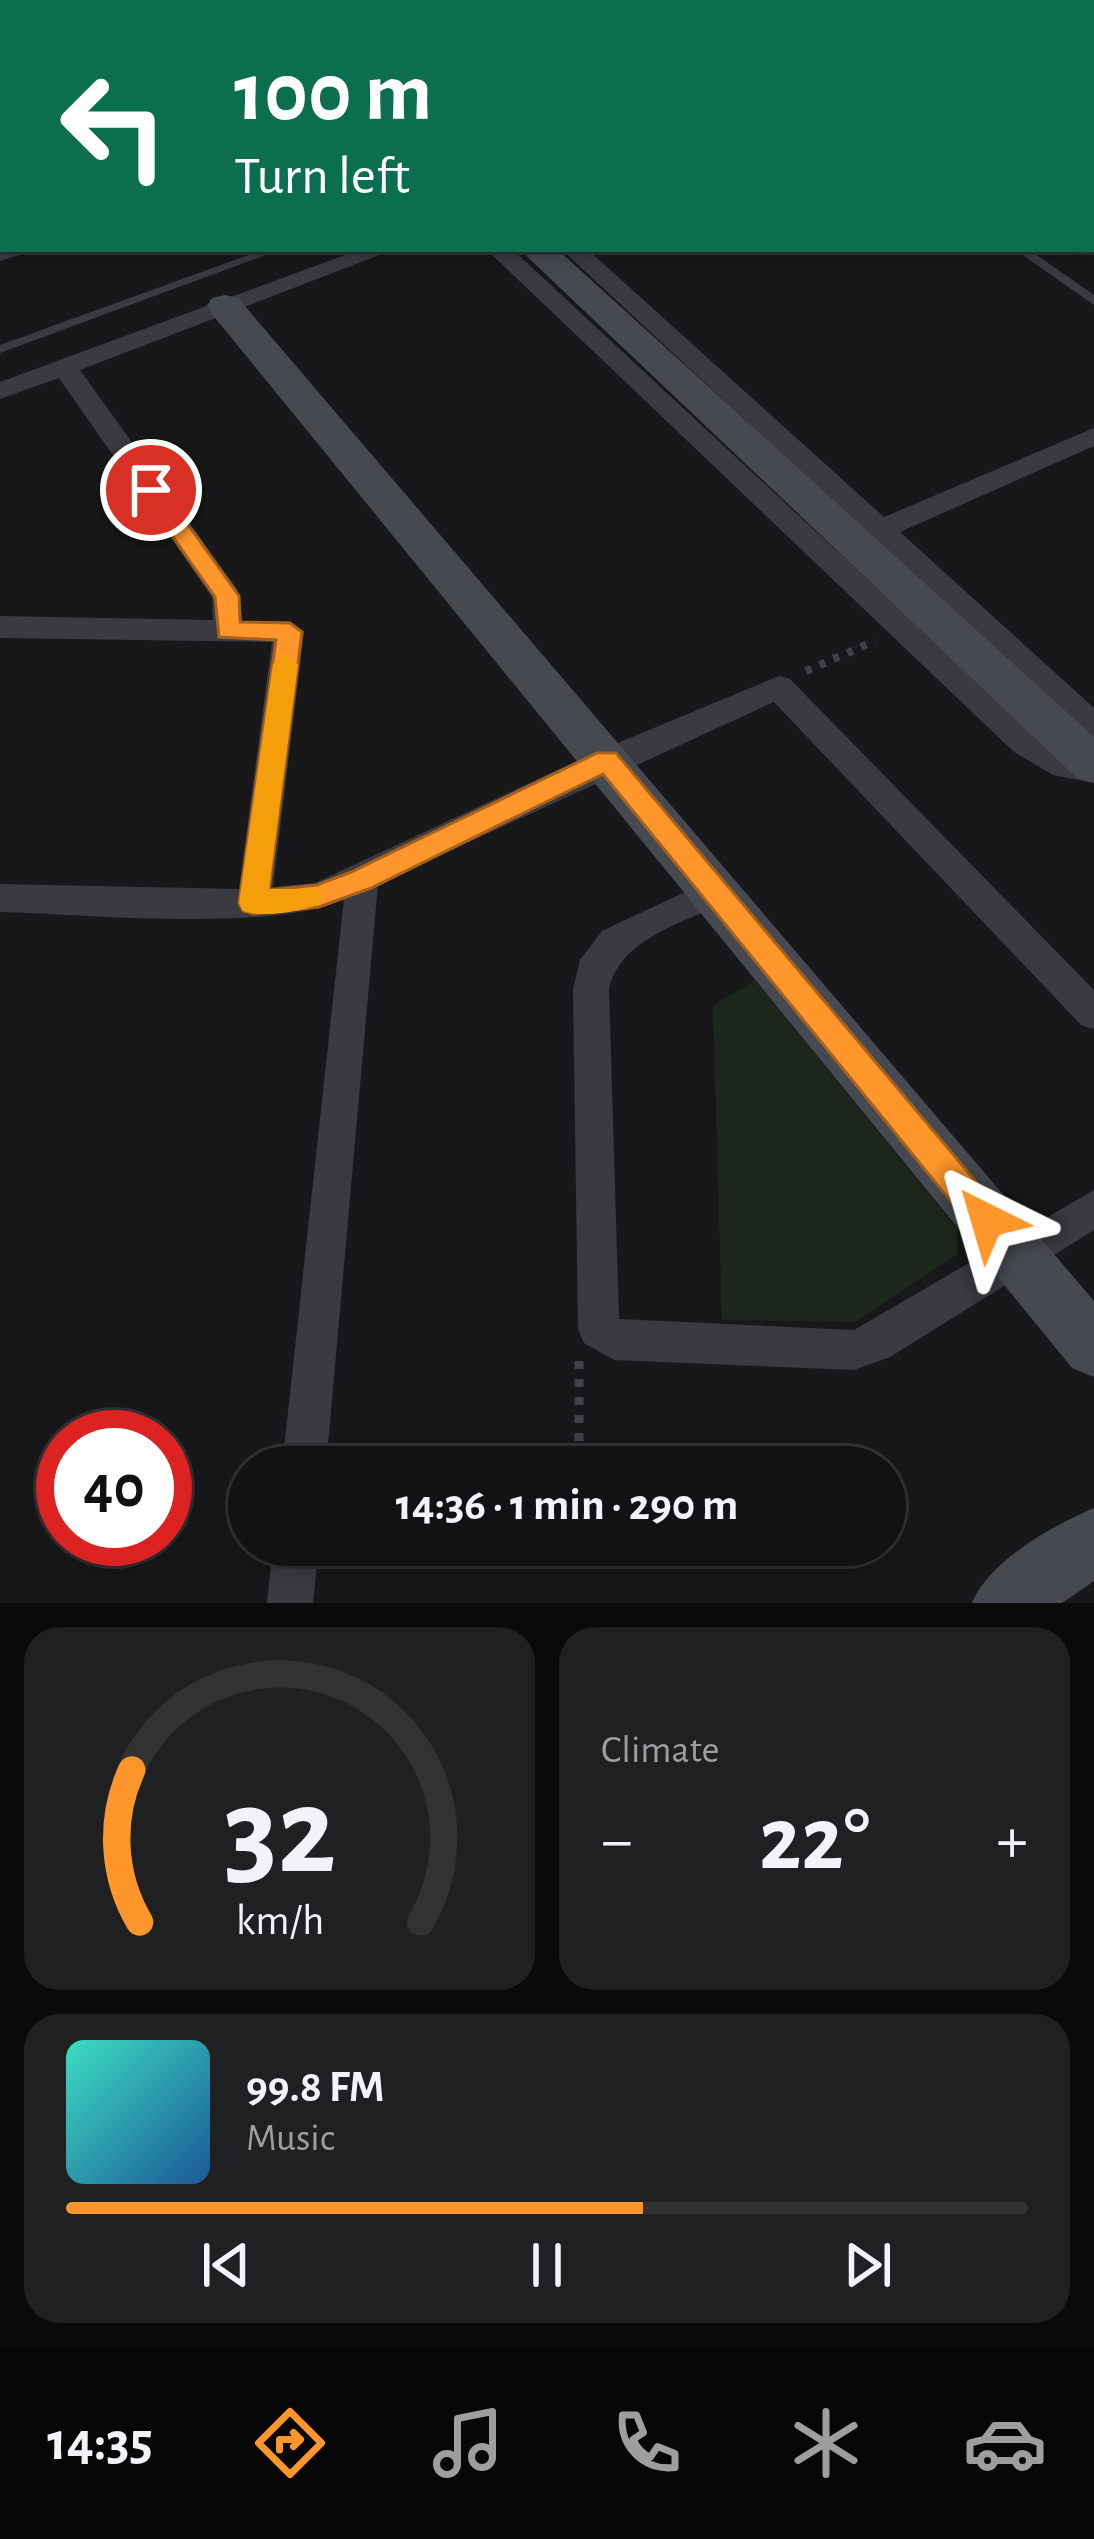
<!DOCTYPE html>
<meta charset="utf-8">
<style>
:root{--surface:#121214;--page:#1f2022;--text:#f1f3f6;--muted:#9c9ea0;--line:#313234;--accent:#ff962b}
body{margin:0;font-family:"Alegreya Sans",sans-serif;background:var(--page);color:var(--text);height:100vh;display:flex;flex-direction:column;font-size:45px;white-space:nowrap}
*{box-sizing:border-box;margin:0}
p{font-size:39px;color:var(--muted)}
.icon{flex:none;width:66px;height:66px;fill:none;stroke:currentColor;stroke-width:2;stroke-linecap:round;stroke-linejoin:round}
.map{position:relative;height:1603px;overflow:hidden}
.panel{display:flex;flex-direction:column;gap:24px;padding:24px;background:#0a0a0b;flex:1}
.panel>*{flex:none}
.top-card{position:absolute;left:0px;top:0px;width:1095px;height:252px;box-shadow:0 6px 18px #0003,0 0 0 3px var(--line);background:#0b6e4f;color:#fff;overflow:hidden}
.speed{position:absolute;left:36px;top:1410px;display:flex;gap:24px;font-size:60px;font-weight:700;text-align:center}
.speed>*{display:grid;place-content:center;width:156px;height:156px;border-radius:50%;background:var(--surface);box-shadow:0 6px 18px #0003,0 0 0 3px var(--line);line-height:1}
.speed .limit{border:18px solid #d22;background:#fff;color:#111}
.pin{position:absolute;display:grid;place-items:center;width:102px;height:102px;color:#fff;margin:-51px;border:6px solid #fff;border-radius:50%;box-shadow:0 3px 12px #0007}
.me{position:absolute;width:132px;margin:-66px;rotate:320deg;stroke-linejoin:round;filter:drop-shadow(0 0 9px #0008)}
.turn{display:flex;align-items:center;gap:42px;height:252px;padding:0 36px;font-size:54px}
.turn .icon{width:156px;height:156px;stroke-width:2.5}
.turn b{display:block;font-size:84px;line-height:102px}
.big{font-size:90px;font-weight:700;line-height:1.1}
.panel .tile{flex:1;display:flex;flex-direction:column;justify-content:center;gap:18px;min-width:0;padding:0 42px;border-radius:36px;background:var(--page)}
.panel .dial{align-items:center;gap:0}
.dial svg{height:312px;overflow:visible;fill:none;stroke:var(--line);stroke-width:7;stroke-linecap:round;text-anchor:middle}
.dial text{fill:var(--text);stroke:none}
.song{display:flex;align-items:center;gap:36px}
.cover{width:144px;height:144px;border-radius:18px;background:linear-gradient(135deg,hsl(170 70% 55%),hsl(210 70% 35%))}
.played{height:12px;border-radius:6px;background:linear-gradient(90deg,var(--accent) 60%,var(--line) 60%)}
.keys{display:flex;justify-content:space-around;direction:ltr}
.heat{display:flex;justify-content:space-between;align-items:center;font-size:66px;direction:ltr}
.panel .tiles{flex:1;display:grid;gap:24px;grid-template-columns:1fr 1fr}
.tile:last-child{grid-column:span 2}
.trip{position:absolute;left:228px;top:1446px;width:678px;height:120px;border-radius:60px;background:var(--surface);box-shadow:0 6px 18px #0003,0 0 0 3px var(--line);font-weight:700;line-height:120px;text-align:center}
.menu{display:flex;height:192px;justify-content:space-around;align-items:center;background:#070708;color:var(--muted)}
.menu .icon{width:84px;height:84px}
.menu .current{color:var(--accent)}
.menu b{font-size:54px;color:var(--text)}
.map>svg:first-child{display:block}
</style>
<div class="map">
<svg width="1094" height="1603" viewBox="0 0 1094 1603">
<rect width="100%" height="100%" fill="#18181a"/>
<path fill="#1d261d" d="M755,980L957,1229L958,1254L856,1322L722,1320L713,1006Z"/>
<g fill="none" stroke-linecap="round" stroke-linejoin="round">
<path stroke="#3e4247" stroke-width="8" stroke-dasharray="6 9" stroke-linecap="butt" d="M806,671L875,641"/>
<g stroke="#3e4247" stroke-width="9" stroke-dasharray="8 10" stroke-linecap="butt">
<path d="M579,1361V1467"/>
<path d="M579,1545V1565"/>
</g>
<g fill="#393b40" fill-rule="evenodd">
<path d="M18,249H39L0,261V253Z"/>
<path d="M265,249H282L0,353V345Z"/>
<path d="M1014,249H1028L1094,295V305Z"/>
</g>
<g fill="#393b40" fill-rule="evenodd">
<path d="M164,0H191L162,3Z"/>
<path d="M227,0H248L250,3H229Z"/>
<path d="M288,0H309L311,3H290Z"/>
<path d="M0,50H3L0,63Z"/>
<path d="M361,249H395L80,370L237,589L243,621H289L304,632L273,887L315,883L596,752L779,676L790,679L1094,990V1029L1081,1025L774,702L378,884L326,1467H282L344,899C275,933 84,914 0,912V884L239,889L272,642L0,638V616L213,620L212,597L59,378L0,399V382Z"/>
<path d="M486,249H512L1036,736L1071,755L1094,759V783L1053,775L1014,752Z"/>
<path d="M561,249H587L884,517L1094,428V446L900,532L1094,708V738L1083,734Z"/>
<path d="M715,878L727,882L732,892L727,902C683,923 621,938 609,989L619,1319L854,1330L1094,1190V1230L890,1357L854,1370L614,1360L584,1343L578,1329L573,989L580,960L602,931Z"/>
<path d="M273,1545H319L313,1603H267Z"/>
</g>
<g fill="#464a50" fill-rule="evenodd">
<path d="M252,0H282L285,3H255Z"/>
<path d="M447,0H483L444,3Z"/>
<path d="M816,0H846L849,3H819Z"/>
<path d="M1005,0H1040L1002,3Z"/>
<path d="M1092,146L1094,147V167L1092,166Z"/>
<path d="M3,149V169L0,170V150Z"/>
<path d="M519,249H557L1094,737V783L1077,778Z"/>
<path d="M225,295L238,298L1094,1301V1377L1072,1368L212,314L207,306L212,298Z"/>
<path d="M1094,1508V1581L1062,1603H972C989,1561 1052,1526 1094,1508Z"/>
</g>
<g stroke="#4b4f55" stroke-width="9">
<path id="rail" d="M572,3L581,0"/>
</g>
<use href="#rail" stroke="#131315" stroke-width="6" stroke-dasharray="20" stroke-linecap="butt"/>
</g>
<path fill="#343438" d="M624,0H800L805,3H624Z"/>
<path fill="#404246" stroke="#515458" stroke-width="3" d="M648,0H800L805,3H653Z"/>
<path fill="#ff962b" stroke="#a6621c" stroke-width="3" d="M151,482L159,484L239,596L240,622L290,623L302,632L269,890L317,885L351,872L597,753H616L999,1209L1003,1220L999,1231L987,1235L975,1231L603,774L371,888L319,907L254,914L243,911L239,903L276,640L219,637L215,597L140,490Z"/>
<path fill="#f59e0b" d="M285,655L298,664L269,889H318L322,897L318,905C297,912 264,918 243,911L239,903L273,664Z"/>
</svg>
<div class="speed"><div class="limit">40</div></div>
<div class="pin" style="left:151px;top:490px;background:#d93025"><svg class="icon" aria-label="arrive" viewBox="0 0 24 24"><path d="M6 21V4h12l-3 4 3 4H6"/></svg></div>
<svg class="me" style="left:987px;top:1220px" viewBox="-20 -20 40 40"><path d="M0-17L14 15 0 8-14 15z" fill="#ff962b" stroke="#fff" stroke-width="4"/></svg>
<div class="trip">14:36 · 1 min · 290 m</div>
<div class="top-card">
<div class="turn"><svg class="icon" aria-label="left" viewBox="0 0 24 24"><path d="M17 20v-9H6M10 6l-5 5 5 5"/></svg><div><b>100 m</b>Turn left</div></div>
</div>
</div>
<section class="panel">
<div class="tiles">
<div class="tile dial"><svg viewBox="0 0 100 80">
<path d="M14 69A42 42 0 1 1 86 69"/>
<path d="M14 69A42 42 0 0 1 12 30" stroke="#ff962b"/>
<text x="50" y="56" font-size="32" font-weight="700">32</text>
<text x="50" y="72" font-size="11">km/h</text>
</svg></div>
<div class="tile"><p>Climate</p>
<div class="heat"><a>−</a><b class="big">22°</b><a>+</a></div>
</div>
<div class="tile">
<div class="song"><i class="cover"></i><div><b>99.8 FM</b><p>Music</p></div></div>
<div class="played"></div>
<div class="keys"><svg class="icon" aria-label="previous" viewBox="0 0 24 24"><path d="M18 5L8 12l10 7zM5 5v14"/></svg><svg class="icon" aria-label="pause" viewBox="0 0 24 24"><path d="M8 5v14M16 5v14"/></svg><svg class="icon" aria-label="next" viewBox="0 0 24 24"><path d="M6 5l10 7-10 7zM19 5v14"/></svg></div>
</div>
</div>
</section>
<nav class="menu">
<b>14:35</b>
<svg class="icon current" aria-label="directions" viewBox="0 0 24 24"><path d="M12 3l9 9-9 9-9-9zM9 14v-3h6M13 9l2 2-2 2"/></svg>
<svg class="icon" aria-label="music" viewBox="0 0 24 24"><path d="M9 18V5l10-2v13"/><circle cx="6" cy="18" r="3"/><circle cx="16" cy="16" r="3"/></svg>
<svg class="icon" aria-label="phone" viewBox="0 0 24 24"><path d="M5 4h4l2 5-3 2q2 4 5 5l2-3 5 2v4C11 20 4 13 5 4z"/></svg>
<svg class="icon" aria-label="climate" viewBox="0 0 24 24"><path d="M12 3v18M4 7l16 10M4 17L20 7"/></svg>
<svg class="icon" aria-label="car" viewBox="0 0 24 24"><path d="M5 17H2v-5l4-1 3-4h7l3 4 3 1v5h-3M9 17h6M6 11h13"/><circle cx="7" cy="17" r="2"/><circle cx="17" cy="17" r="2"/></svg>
</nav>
